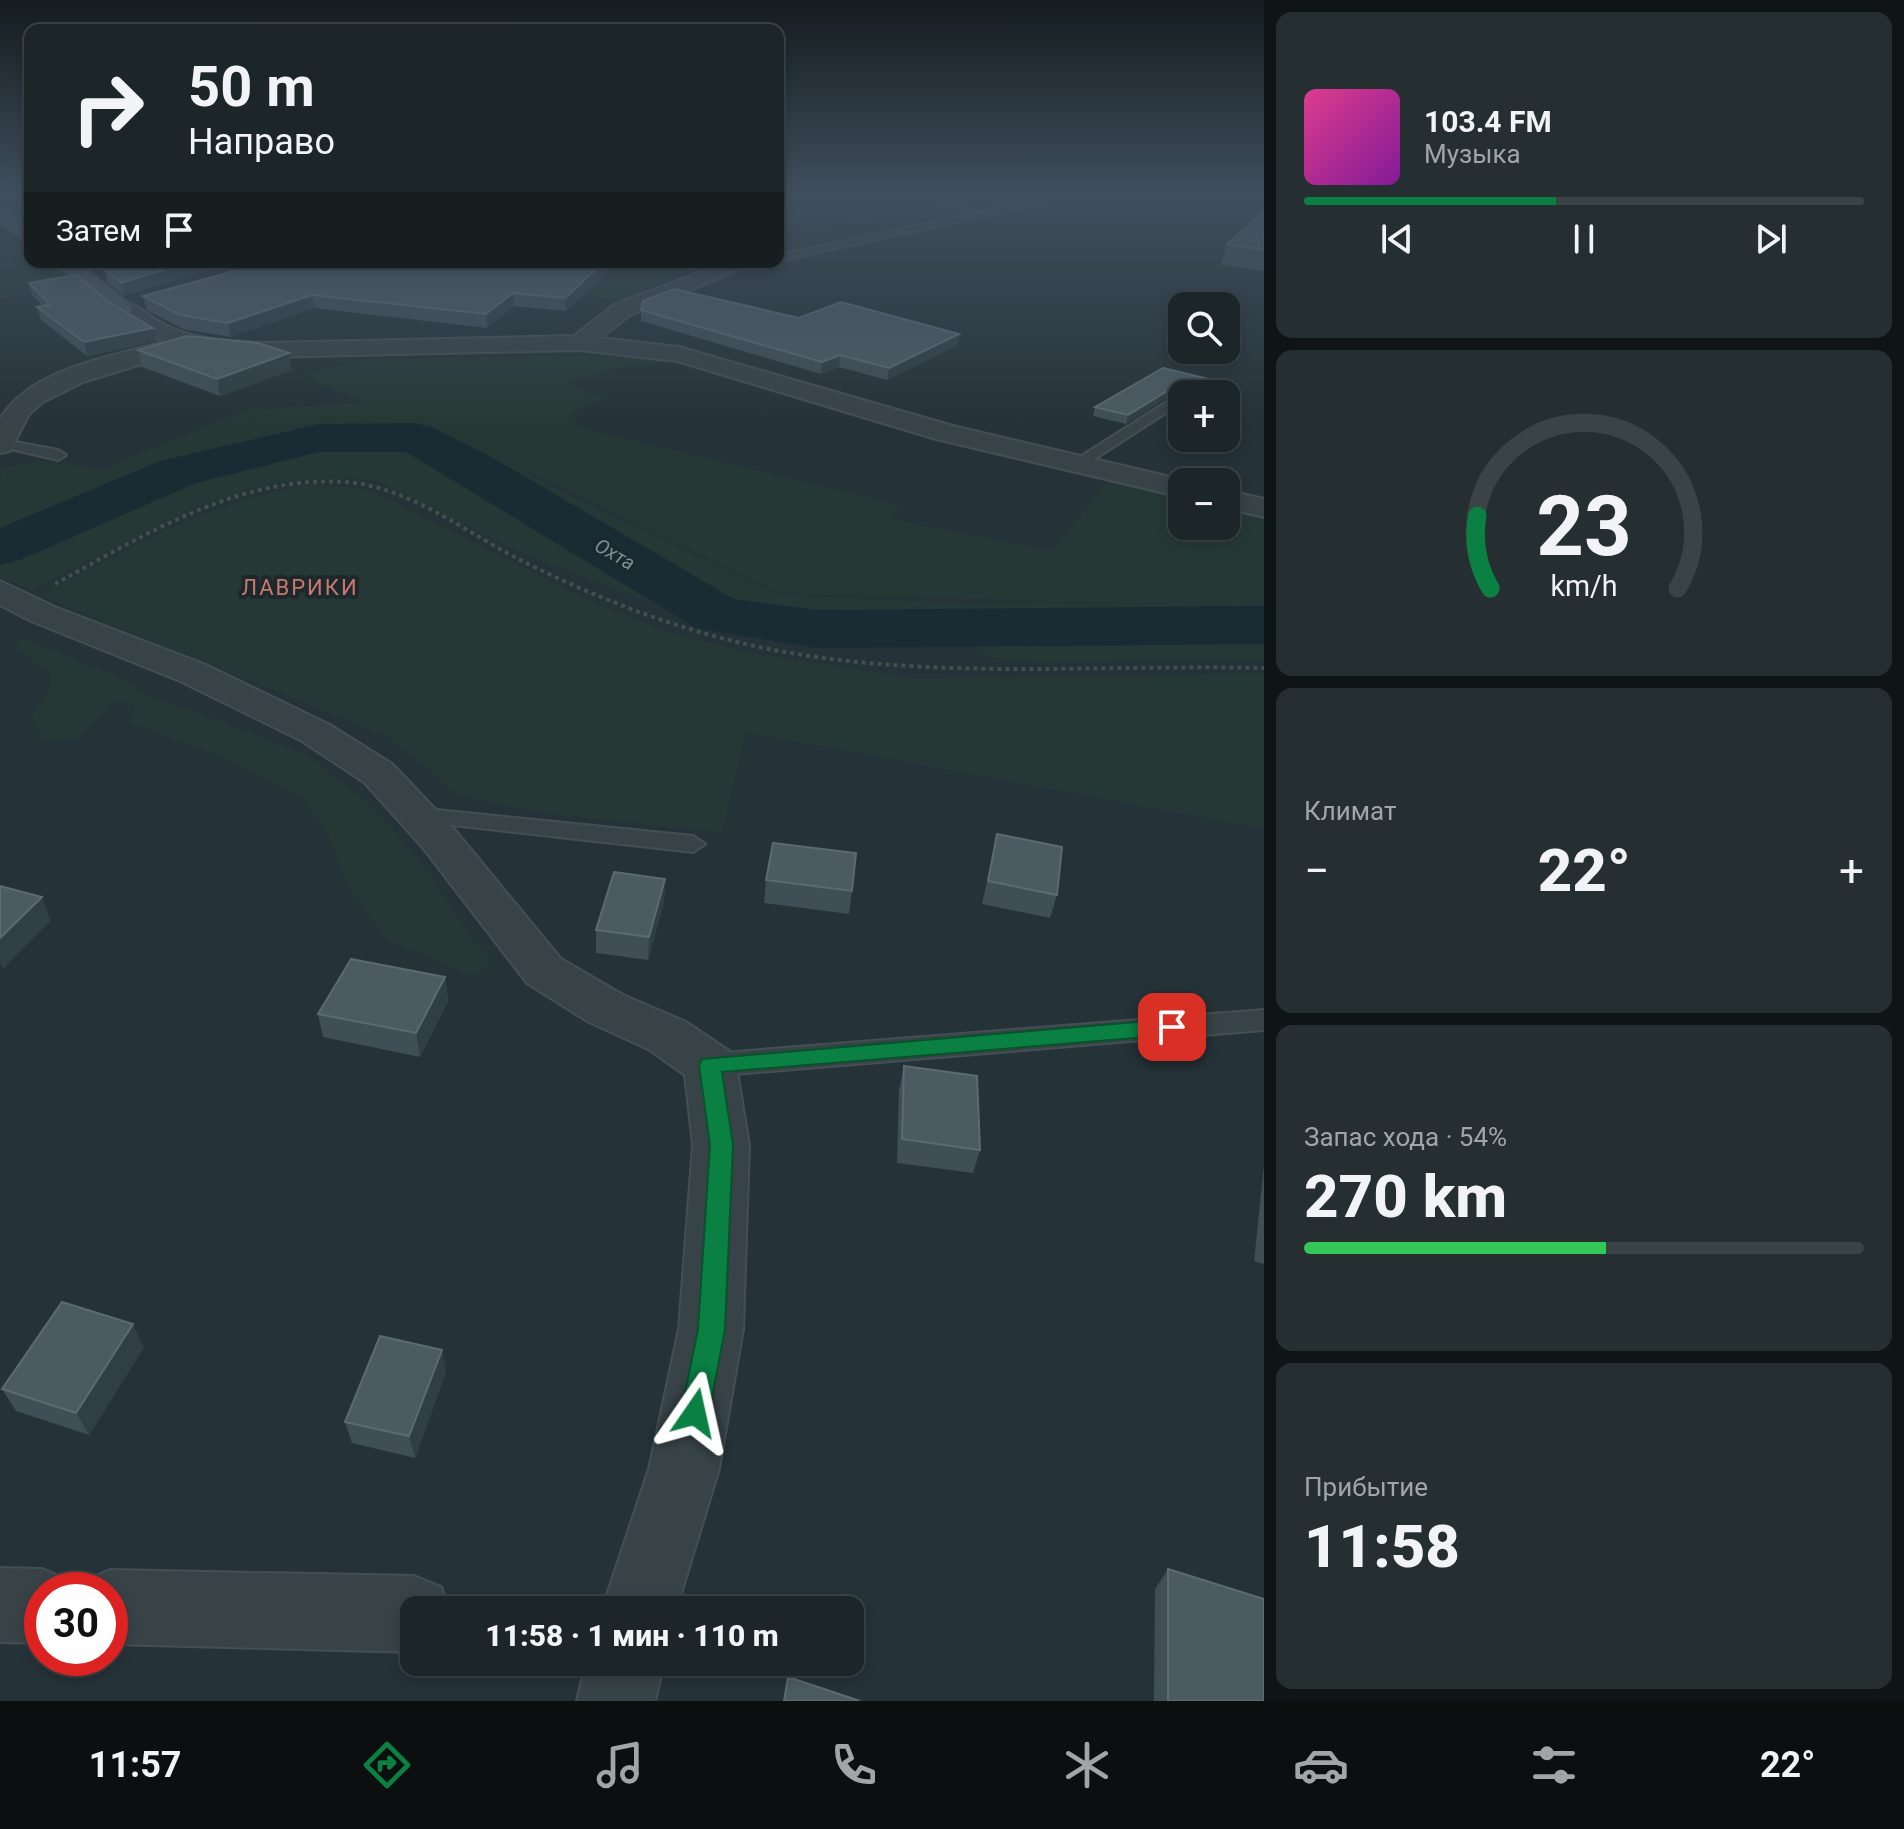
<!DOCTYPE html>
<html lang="ru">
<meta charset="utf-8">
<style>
:root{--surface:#1c2629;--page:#252e31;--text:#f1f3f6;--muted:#a0a5a8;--line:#3a4346;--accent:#0b8043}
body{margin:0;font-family:Roboto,sans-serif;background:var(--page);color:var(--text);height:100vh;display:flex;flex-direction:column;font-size:30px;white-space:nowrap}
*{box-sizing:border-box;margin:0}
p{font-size:26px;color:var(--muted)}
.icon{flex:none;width:44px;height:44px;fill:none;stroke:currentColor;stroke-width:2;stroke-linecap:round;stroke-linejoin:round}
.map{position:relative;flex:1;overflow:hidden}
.side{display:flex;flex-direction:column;gap:12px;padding:12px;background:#0f1517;width:640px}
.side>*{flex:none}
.hud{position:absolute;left:24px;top:24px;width:760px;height:244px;border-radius:16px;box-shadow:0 4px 12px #0003,0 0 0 2px var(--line);background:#1c2629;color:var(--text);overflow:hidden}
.tools{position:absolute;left:1168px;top:292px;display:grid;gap:16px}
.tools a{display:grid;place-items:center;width:72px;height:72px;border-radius:16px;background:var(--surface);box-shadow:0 4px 12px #0003,0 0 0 2px var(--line);font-size:40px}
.speed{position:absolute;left:24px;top:1572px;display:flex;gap:16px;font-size:40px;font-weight:700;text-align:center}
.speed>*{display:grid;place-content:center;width:104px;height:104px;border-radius:50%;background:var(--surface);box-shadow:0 4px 12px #0003,0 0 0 2px var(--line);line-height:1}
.speed .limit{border:12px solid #d22;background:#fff;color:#111}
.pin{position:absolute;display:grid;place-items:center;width:68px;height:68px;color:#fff;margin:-34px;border-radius:16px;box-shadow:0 4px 12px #0006}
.me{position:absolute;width:88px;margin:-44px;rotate:11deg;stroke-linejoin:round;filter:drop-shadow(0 0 6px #0008)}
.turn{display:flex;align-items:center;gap:28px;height:168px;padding:0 32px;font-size:36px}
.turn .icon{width:104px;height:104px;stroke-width:2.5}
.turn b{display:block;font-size:56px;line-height:68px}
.then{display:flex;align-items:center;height:76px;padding:0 32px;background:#0003;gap:16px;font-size:30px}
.big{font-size:60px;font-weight:800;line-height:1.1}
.side .widget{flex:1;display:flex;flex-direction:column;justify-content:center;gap:12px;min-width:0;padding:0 28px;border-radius:16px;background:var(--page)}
.side .dial{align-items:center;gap:0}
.dial svg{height:208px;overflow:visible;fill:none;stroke:var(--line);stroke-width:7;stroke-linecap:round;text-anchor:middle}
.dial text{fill:var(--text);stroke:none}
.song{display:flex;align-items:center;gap:24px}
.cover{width:96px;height:96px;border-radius:12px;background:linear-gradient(135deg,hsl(330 70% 55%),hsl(290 70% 35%))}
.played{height:8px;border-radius:4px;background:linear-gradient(90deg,var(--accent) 45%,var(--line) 45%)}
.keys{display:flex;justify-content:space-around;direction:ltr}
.heat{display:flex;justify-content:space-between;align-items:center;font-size:44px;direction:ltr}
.charge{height:12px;border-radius:6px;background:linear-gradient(90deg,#34c759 54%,var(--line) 0)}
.trip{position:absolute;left:400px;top:1596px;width:464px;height:80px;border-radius:16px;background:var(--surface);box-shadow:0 4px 12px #0003,0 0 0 2px var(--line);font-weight:800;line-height:80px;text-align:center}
.tabs{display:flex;height:128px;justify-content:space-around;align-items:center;background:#0b0f10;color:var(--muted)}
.tabs .icon{width:56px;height:56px}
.tabs .on{color:var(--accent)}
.tabs b{font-size:36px;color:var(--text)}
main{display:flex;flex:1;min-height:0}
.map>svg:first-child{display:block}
</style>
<main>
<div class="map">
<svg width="1264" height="1701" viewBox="0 0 1264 1701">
<rect width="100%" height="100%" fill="#253237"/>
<g fill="#263835" fill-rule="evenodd">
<path d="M778,192H882L911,210L810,233L778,227Z"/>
<path d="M24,241L30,246V262H49L71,281L0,299V245Z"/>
<path d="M555,262C585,262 666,253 687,271L625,301L505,288Z"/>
<path d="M604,355L679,360L611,369L566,383L606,399L572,412L578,427L900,505L890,519L1052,551L1109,479L1182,497V526H1226V508L1264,518V660L1039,662L993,658L963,639L795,638L708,625L516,550L378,481L345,477L272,483L198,506L31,590L0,578V476L3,469L39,460L102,469L245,410L365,402L308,380L312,373L364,359ZM510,463L780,593L1124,604L966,603L779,595L549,485Z"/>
<path d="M316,484L373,491L579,596L662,630L746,653L916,678L1264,674V829L746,732L722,833L540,813L458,795L389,737L38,595C131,549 211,498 316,484Z"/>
<path d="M24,639L125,680L150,698L194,711L309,756L374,808L425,867L465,929L493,962L473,976L385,938L349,887L328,835L304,798L230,760L130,722L136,703L112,702L77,740L43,741L31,716L49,692L50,674L16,647V642Z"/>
</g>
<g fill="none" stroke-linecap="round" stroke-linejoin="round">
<path fill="#192c33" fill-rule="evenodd" d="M415,423L432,427L488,455L734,599L817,610L1264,606V644L817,648L696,628L406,452H319L196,483L20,560L0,565V528L160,461L319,424Z"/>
<g stroke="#444f54" stroke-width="4">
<g id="lane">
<path d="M920,192H933L979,212L1074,192H1093L778,261V255L968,215Z"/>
<path d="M680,262L722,266L763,262L723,273Z"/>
<path d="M1176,396L1182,399L1181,403L1082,467L1069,464Z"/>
<path d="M0,439L58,450L66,455L58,460L2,447Z"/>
<path d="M417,808L693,836L705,844L693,852L409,820L405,815Z"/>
<path d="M1264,1010V1030L710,1076L700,1073L696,1065L700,1057L710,1054Z"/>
</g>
</g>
<g stroke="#444f54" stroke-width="4">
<g id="street">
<path d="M726,262L736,268L733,272L630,315L600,338L679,347L953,426L1192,482H1182V497L936,439L677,361L580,350L265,357L190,349L83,382L43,402L29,414L10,451L0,453V419C31,368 111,357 164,342L114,312L111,307L114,302C133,298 149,317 165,325C196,341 231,341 265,343L574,336L614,305Z"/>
<path d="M1226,490L1264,499V517L1226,508Z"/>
<path d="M0,581L55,607L206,665L330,725L392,764L454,829L561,959L623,995L686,1022L729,1051L736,1065L749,1145L743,1329L719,1469L676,1610H602L649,1469L679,1329L693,1145L685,1075L650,1050L587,1021L527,983L424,849L364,782L302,741L180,681L31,621L0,605Z"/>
<path d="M0,1568L42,1569L68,1580L73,1590H42V1643L0,1642Z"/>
<path d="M110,1570L414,1576L441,1587L450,1610H414V1652L110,1644V1590H80L84,1581Z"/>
<path d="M586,1662H664L655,1701H577Z"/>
</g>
</g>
<g stroke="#444f54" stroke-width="4">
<g id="secondary">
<path d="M0,208L30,227V242L0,222Z"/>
<path d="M54,262H77L133,307L130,312H114Z"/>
</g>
</g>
<path stroke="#3f504d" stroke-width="2" stroke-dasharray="3 3" stroke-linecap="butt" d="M778,206L806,196"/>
<path stroke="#3f504d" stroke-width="4" stroke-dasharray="4 4" stroke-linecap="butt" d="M55,584C144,535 240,475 345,482C409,486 468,534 524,562C603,601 683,632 769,649C933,681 1098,664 1264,668"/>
<use href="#lane" fill="#384348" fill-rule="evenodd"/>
<use href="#street" fill="#384348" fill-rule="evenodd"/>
<use href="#secondary" fill="#46545a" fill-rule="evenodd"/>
</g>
<g fill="#404f55">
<path d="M1264,213V271L1221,265L1227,244Z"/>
<path d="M143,262H234L124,296L107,282L104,269L143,263Z"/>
<path d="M618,262L566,311L514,306L487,328L314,308L231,337L183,329L147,310L143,296L227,273Z"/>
<path d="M29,283L156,341L87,356L41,320L37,307L43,306L32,295Z"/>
<path d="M641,310L799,318L959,334L957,346L887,380L839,367L821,374L641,321Z"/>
<path d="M138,350L292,370L220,396L142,367Z"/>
<path d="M1163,368L1208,379L1206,388L1195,394H1182V396L1174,393L1126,424L1093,416L1095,407Z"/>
<path d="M997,834L1057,895L1050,918L982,904Z"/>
<path d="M665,879L664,902L648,960L596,953V930Z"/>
<path d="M766,880L852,891L849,914L764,903Z"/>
<path d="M445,977L448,1001L420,1057L323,1037L318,1014Z"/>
<path d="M904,1066L980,1150L973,1173L897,1163L899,1090Z"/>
<path d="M1264,1165V1264L1254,1261Z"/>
<path d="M144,1347L89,1435L16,1411L2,1389Z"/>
<path d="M442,1350L446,1372L415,1458L352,1443L345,1422Z"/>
<path d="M1168,1569L1264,1701H1154L1155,1589Z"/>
</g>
<g fill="#303f44">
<path d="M190,262H234L124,296L121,283Z"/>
<path d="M604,262H618L566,311L565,298Z"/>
<path d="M513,293L514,306L487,328L486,314Z"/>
<path d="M312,295L314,308L231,337L228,323Z"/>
<path d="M153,328L156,341L87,356L84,342Z"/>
<path d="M959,334L957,346L887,380L889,368Z"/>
<path d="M289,353L292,370L220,396L217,379Z"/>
<path d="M840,355L839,367L821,374L822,362Z"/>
<path d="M1208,379L1206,388L1195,394H1187V392Z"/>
<path d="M1177,385L1174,393L1126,424L1128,415Z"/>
<path d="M665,879L664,902L648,960L649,937Z"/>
<path d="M42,897L51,921L3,969L0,962V938Z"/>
<path d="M445,977L448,1001L420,1057L416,1033Z"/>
<path d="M133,1324L144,1347L89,1435L76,1413Z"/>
<path d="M442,1350L446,1372L415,1458L409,1436Z"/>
</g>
<g fill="#4c5b61" stroke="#5c6b71" stroke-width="2">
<path d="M1262,213H1264V250L1227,244Z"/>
<path d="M150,262H190L121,283L104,269Z"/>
<path d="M256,262H604L565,298L513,293L486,314L312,295L228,323L180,315L143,296L227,273Z"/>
<path d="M76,275L109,302L153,328L84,342L37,307L50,305L29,283Z"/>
<path d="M674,289L799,318L841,302L959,334L889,368L840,355L822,362L641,310L643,301Z"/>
<path d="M187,336L258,343L289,353L217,379L138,350Z"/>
<path d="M1163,368L1208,379L1187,392L1186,388L1177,385L1128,415L1095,407Z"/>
<path d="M997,834L1062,847L1057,895L988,881Z"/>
<path d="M773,843L856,853L852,891L766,880Z"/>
<path d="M614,872L665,879L649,937L596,930Z"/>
<path d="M0,886L42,897L0,938Z"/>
<path d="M351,959L445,977L416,1033L318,1014Z"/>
<path d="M904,1066L977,1076L980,1150L902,1139Z"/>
<path d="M62,1302L133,1324L76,1413L2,1389Z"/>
<path d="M380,1336L442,1350L409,1436L345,1422Z"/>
<path d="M1168,1569L1264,1599V1701H1168Z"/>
<path d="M788,1677L860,1701H784Z"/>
</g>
<linearGradient id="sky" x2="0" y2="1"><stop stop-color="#141c1e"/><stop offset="0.45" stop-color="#404f5e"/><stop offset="1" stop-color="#404f5e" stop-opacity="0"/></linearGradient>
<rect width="1264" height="430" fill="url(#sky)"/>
<path fill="#0b8043" stroke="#07532c" stroke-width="2" d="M1172,1019L1182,1027L1172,1035L722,1072L733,1145L725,1329L709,1413L705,1423L695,1427L685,1423L681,1413L698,1329L710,1145L699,1065L702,1059Z"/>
<g text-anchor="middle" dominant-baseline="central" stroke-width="8" stroke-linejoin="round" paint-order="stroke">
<g font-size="20" font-style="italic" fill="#70929e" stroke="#1d282c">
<text transform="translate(615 554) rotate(30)">Охта</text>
</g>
<g font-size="22" letter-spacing="2" fill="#c5786c" stroke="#1d282c">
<text x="300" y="587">ЛАВРИКИ</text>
</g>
</g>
</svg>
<div class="tools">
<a><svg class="icon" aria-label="search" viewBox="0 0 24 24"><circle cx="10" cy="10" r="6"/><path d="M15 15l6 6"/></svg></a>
<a>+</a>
<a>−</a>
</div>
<div class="speed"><div class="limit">30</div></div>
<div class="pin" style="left:1172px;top:1027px;background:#d93025"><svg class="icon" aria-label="arrive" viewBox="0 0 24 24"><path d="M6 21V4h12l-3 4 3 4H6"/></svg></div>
<svg class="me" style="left:695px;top:1413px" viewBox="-20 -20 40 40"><path d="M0-17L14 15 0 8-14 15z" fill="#0b8043" stroke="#fff" stroke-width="4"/></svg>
<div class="trip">11:58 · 1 мин · 110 m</div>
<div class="hud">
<div class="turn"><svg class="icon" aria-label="right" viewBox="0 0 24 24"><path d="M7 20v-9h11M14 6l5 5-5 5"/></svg><div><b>50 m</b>Направо</div></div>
<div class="then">Затем<svg class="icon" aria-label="arrive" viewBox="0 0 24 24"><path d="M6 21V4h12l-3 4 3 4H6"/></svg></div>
</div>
</div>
<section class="side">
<div class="widget">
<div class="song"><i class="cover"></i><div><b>103.4 FM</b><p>Музыка</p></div></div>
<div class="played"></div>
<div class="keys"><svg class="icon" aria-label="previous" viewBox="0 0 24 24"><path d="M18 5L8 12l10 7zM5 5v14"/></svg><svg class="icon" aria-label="pause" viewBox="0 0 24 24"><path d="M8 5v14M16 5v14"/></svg><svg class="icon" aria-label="next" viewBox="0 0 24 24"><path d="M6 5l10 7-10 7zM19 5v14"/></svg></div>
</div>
<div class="widget dial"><svg viewBox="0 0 100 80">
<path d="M14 69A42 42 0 1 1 86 69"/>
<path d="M14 69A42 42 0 0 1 9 41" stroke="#0b8043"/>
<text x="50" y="56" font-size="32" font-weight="700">23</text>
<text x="50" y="72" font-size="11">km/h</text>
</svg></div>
<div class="widget"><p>Климат</p>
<div class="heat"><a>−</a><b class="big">22°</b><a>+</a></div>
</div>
<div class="widget"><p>Запас хода · 54%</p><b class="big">270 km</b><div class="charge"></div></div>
<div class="widget"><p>Прибытие</p><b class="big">11:58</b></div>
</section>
</main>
<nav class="tabs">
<b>11:57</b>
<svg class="icon on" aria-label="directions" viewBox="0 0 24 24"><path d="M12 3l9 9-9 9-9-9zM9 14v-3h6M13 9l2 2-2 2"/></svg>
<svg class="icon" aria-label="music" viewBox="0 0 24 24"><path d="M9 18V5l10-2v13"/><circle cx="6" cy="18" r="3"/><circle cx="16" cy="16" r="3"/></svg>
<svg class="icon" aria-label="phone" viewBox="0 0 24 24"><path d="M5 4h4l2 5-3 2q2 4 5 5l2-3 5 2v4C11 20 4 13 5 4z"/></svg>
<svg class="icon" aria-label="climate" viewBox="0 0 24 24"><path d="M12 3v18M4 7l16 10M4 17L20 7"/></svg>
<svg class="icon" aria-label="car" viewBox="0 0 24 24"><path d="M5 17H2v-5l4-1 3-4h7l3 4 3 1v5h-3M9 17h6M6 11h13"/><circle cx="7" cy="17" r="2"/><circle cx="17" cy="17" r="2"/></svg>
<svg class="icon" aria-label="filters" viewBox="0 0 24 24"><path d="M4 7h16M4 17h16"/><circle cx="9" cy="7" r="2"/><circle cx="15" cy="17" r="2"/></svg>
<b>22°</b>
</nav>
